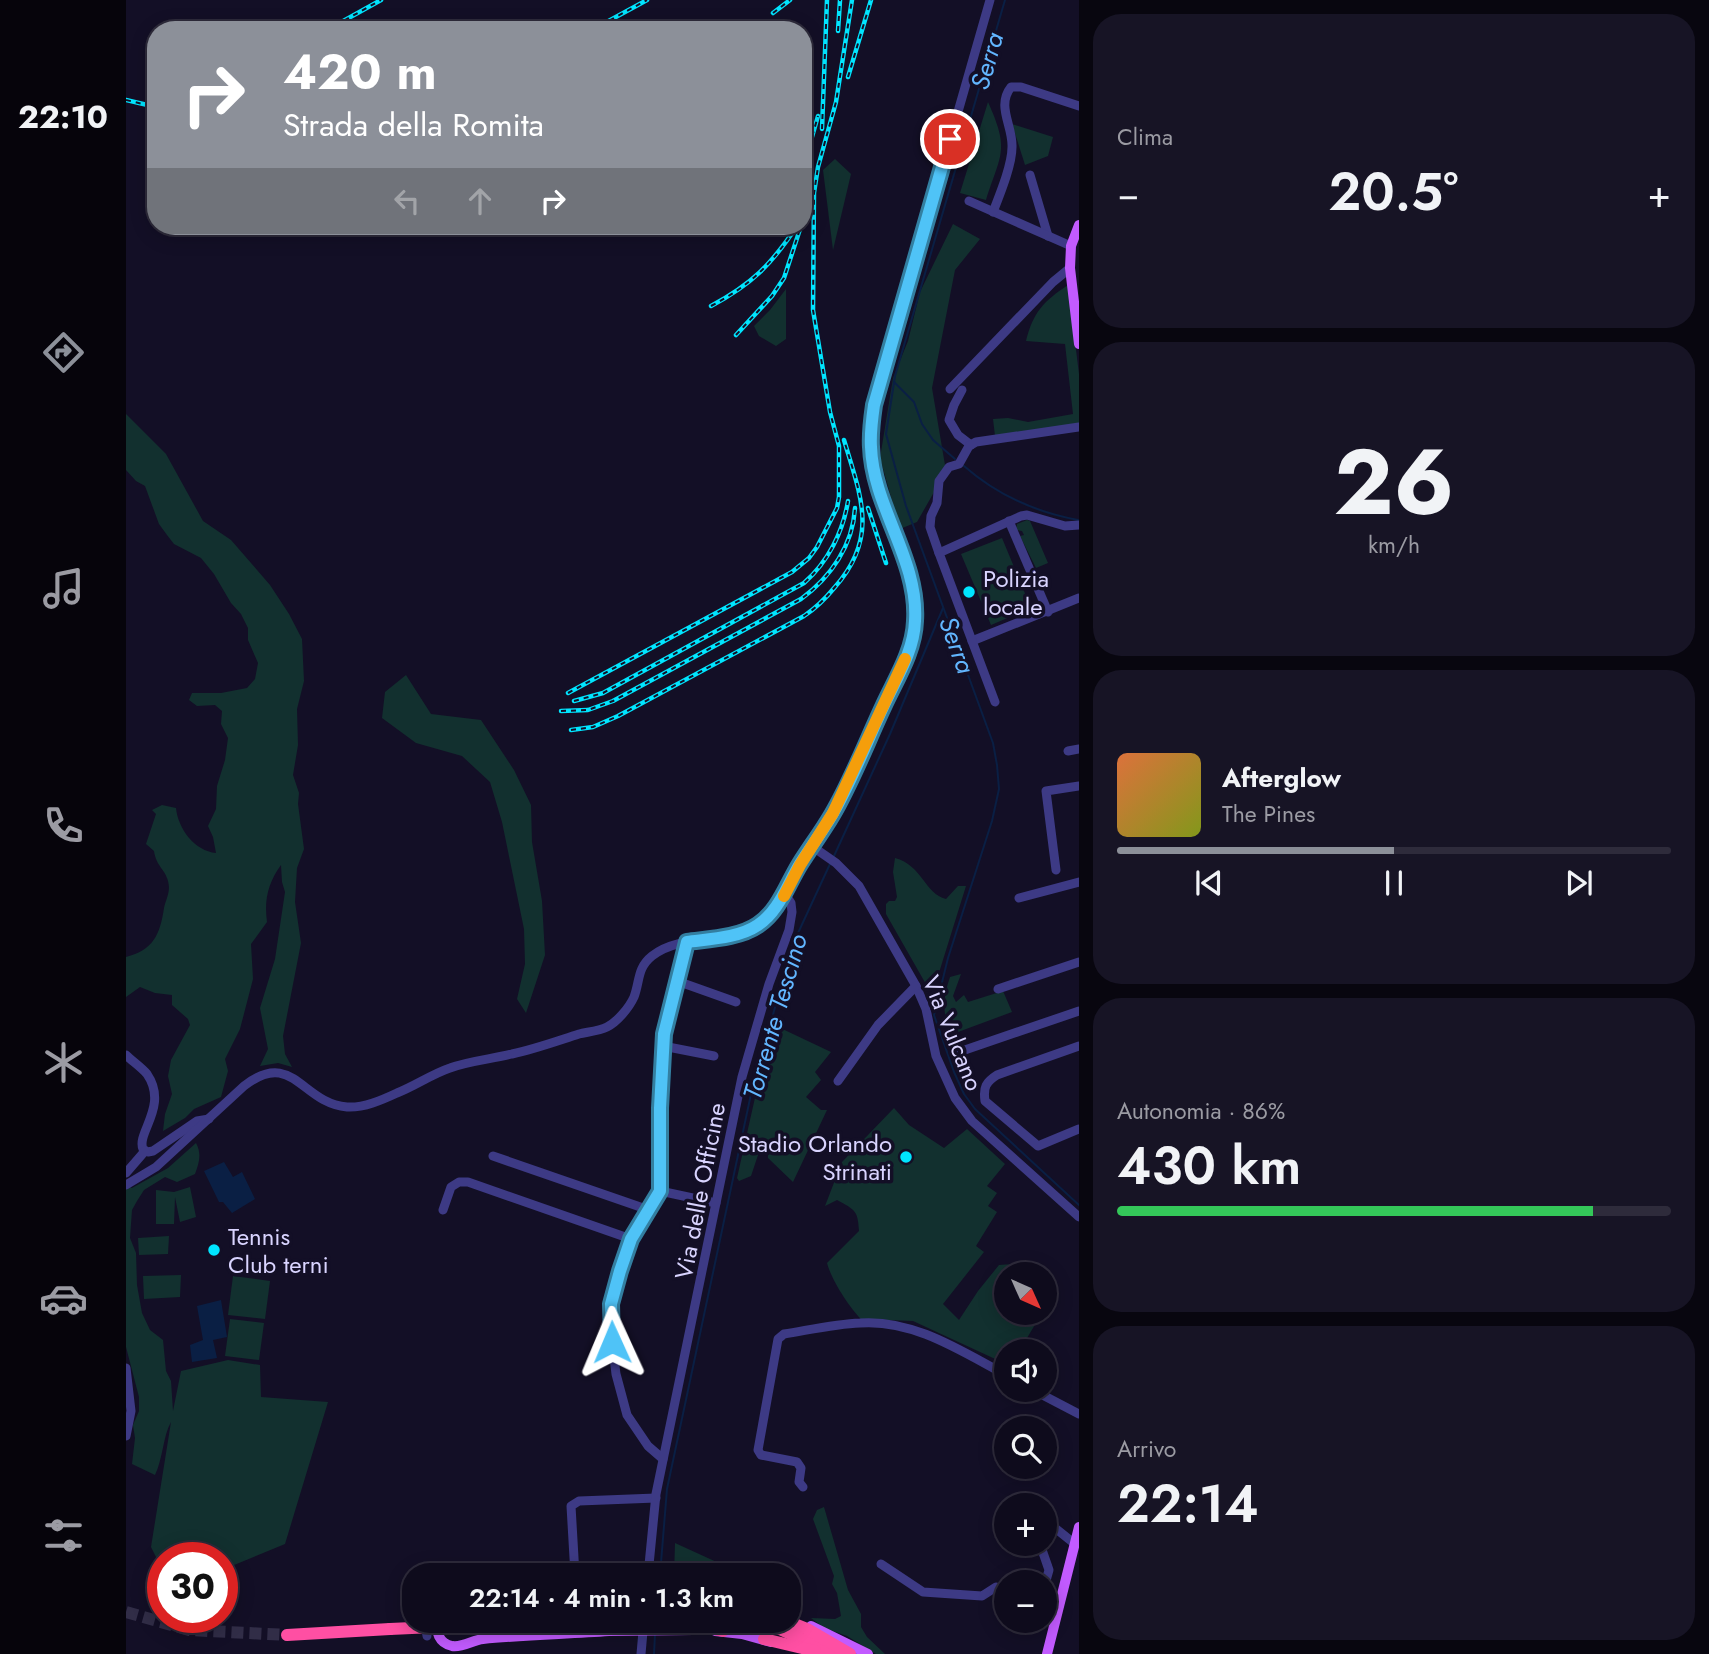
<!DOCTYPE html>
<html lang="it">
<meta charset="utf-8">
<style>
:root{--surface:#0e0b1c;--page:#171425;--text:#f1f3f6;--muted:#9b9ba3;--line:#2e2b3b;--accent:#8c9099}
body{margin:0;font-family:Jost,sans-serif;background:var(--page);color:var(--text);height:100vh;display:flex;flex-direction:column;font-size:26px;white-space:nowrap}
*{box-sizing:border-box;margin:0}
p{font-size:23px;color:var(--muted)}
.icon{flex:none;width:38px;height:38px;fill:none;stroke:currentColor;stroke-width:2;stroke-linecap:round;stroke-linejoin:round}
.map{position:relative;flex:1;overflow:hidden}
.details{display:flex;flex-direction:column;gap:14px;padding:14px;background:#08060f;width:630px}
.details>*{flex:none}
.top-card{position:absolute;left:21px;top:21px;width:665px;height:214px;border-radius:28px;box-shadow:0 4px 18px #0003,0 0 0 2px var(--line);background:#8c9099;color:#fff;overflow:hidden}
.needle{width:46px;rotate:135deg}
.buttons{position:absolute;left:868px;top:1262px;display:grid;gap:14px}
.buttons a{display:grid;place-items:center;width:63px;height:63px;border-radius:50%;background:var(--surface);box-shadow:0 4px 18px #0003,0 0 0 2px var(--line);font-size:35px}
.speed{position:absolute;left:21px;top:1542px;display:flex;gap:14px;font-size:35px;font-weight:700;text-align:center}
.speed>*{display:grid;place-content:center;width:91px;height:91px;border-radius:50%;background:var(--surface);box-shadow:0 4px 18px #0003,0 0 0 2px var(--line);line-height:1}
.speed .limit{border:10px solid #d22;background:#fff;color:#111}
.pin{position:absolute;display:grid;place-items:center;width:60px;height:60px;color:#fff;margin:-30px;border:4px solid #fff;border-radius:50%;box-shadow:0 2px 7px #0007}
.me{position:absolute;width:77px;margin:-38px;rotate:359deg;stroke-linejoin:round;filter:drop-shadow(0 0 5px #0008)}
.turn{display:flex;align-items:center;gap:24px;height:147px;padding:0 21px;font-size:32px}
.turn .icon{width:91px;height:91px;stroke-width:2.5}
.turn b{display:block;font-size:49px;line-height:60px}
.lanes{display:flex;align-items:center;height:66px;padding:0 21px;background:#0003;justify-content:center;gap:35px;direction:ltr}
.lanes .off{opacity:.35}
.big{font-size:52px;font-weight:600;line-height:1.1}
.details .card{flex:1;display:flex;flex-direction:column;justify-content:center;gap:10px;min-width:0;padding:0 24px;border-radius:28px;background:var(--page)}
.details .dial{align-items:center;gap:0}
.dial b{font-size:91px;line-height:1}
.song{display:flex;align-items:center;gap:21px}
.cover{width:84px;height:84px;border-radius:10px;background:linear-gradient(135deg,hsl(20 70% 55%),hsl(70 70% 35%))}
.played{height:7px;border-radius:4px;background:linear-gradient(90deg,var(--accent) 50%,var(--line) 50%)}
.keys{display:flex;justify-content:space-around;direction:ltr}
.heat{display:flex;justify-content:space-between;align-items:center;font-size:38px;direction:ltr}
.charge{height:10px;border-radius:5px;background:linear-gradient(90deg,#34c759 86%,var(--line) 0)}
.trip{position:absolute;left:276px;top:1563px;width:399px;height:70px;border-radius:28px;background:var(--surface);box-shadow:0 4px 18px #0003,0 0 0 2px var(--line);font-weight:600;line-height:70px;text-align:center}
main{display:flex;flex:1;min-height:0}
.tabs{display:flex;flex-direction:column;width:126px;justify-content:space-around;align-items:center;background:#06040b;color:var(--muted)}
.tabs .icon{width:49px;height:49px}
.tabs .active{color:var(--accent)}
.tabs b{font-size:32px;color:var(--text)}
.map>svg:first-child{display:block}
</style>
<main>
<nav class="tabs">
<b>22:10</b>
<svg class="icon active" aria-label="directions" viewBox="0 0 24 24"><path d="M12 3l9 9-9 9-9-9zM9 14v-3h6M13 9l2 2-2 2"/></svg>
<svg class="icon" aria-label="music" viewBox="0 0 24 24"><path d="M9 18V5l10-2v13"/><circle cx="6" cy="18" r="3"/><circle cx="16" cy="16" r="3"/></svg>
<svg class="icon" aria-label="phone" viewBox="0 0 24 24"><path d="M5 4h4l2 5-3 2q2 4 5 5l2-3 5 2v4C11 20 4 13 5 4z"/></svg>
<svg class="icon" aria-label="climate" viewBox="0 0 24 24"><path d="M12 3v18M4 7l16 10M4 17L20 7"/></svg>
<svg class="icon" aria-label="car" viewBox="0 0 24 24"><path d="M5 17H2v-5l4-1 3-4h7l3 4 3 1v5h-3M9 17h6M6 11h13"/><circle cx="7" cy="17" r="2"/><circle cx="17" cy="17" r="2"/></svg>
<svg class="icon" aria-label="filters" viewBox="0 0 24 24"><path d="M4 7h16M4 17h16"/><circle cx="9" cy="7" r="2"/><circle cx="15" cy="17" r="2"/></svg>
</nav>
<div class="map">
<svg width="953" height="1654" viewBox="0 0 953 1654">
<rect width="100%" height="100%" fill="#130f26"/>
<g fill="#12302f">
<path d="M862,102C884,151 875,153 860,200L834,193Z"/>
<path d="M886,124L927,137L922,156L899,165Z"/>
<path d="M709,159L725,174L707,250L697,170Z"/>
<path d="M827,224L854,239L829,270L806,388L820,471L791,522L774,529L754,458L767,378L782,341L794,292Z"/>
<path d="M942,285L953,374V424L869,436L867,419L882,418L902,422L947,414L939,344L900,341C907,312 918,301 942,285Z"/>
<path d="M660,289V339L650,346L633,336L628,326L644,310Z"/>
<path d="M0,414L40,454L77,521L105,540L144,585L163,614L176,639L178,681L171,709L172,745L167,775L173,793L172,804L178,849L171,868L169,902L175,943L157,1036L159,1054L166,1067L152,1063L134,1066L142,1049L134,1008L149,959L159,892L156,882L155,865C142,883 138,900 141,922L125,944L127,979L114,1029L99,1059L102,1071L95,1097L68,1109L59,1118L37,1131L39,1114L46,1094L42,1076L45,1060L64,1025L62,1019L46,1005V995L29,993L14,987L0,997V957C27,950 34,935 38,908C40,898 45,892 42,881C39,869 30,866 28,851L20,844L30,814L26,810L36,805L50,808C52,829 69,851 90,853L87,837L82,826L90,809L91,786L99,760L102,738L95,724L96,711L89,705L71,706L63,700L66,693H95L121,688L129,679L132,663L122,640V628L115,614L105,603L88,574L75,558L48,544L41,535L33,524L19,486L10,481L0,470Z"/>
<path d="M901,520L904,521L922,563L910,568L894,536L898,535L896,531L890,530L891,524Z"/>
<path d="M876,538L905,608L865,625L835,554Z"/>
<path d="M280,675L305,714L355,720L388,770L405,805L406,842L416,901L419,955L400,1013L391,999L399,964L398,929L376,822L364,782L336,756L290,743L256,718L259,692Z"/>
<path d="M769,858C796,865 799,894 820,899L832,886H840L807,992L801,986L760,914V904L763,901H769L771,897L767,872Z"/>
<path d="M835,974L827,996L830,1002L838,995L842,1002L877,991L886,1012L824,1035C817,1011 816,1001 824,977Z"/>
<path d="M648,1025L705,1052L689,1072L695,1080L680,1097L695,1110H701L667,1182L642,1158V1144L636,1143L625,1176L613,1181L611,1178L639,1053Z"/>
<path d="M768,1108L783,1125L818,1148L841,1129L879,1164L861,1186L871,1193L862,1206L871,1212L850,1246L858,1252L817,1304L833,1320L852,1291L873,1265L887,1264L897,1267L894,1270L897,1274H880V1312L916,1313L901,1338L900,1351H880V1364L787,1321L735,1319C723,1307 705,1279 701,1263L733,1231C732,1210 729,1210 711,1200L699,1206L716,1162Z"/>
<path d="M70,1143C76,1154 73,1163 69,1174L51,1182L39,1177L18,1190L11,1201L6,1210L4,1238L10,1253L11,1285L16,1313L24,1330L37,1340L40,1371L45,1381L47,1411L55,1371L102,1360L134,1365L135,1397L202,1402L159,1544L96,1570V1558H37V1571L25,1547L45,1422C37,1436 37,1458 29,1475L6,1464L9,1438L7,1425L13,1411V1397L0,1347V1185L6,1188L42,1168Z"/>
<path d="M64,1187L70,1217L54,1222L49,1197L48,1224H30V1190L48,1192Z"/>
<path d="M43,1236L42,1254L13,1255L12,1238Z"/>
<path d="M55,1275L54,1297L18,1299L17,1276Z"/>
<path d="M107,1276L144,1281L139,1319L102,1315Z"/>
<path d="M104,1319L138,1323L133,1360L99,1356Z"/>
<path d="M698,1507L722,1590L735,1614V1627L741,1637L759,1654H750L721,1636L698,1628L685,1618L709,1619L715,1616L711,1593L706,1584L708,1576L687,1519L691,1510Z"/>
<path d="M549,1543L619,1575H548Z"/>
</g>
<g fill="#0a1f44">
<path d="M98,1162L107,1177L116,1172L129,1199L106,1213L97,1202H93L78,1171Z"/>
<path d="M95,1300L101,1337L87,1340L91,1358L66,1362L64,1345L77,1340L71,1306Z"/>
</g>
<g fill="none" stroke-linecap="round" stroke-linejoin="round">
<g stroke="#0a1f44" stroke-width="2">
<path d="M879,0L769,376L760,434L780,506L867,743L871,765L873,789L866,821L822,958L808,1015L828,1072L838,1094L849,1109L953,1205"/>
<path d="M768,382L788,402L796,424L807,440L829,459"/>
<path d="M838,466C871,495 909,512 952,520"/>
<path d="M708,856L764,734L817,608"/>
<path d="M534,1575L541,1489L625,1094L666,946L704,864"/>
<path d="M528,1654L529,1634"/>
</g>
<path stroke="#312d47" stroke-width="12" stroke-dasharray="12 6" stroke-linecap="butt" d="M0,1612L63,1630L161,1635"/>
<g stroke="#3d3a85" stroke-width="9">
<path d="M904,175L922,236"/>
<path d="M843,201L945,246"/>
<path d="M867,212C874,194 886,165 886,147C887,126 870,106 885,87H895L953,106"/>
<path d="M824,389L927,282L944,268"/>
<path d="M836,390L828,405L823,420L832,435L845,445"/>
<path d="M883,521L922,612"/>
<path d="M813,553L804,527L805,516L811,503L813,481L823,467L833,464L843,446L850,442L953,427"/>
<path d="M846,641L953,598"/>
<path d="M869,702L813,553L895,516L901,515L939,526L953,525"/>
<path d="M942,751L953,749"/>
<path d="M687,847L710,863L733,886L790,986L800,1009L810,1056L829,1098L846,1121L953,1217"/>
<path d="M930,870L920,791L953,786"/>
<path d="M893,898L953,882"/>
<path d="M551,981L610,1002"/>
<path d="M872,989L953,962"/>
<path d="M537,1046L588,1056"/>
<path d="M953,1046L871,1075C860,1082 857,1087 859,1101L912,1146L953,1129"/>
<path d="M833,1052L953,1011"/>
<path d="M0,1055C6,1061 15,1067 21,1074C43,1106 10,1133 17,1149L22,1152L27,1151L71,1121L83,1119"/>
<path d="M712,1081L752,1025L790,986"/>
<path d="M367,1156L523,1210"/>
<path d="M0,1173L19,1151"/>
<path d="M0,1185L30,1167L118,1086C167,1048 175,1103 221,1107C238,1108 256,1100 271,1093C289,1086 306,1074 324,1068C343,1061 366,1059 386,1054C409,1049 431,1041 453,1034C461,1032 473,1031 481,1027C491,1022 503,1008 508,997C514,981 511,968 526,956C555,933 600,945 631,926C653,913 661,885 674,865C684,848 696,833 706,816C725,783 739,746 755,711C768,683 784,655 789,625C796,579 763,523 751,479C744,454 745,431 748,405L864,0"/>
<path d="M534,1191L590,1203"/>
<path d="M317,1210L325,1187L333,1182H342L505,1239"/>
<path d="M0,1368L5,1411L0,1436"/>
<path d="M907,1390L953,1414"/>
<path d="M537,1459L522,1446L501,1415L490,1374L486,1342L485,1304L505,1239L534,1191V1108L538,1034L560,942"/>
<path d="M677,1487L673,1482L675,1468L671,1462L635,1455L632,1450L652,1339L658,1334C683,1330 709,1324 734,1323C787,1319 835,1351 880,1375"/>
<path d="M919,1520L949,1544"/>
<path d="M914,1544L923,1570L919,1584"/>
<path d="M755,1564L797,1592L856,1596L870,1587L880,1596"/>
<path d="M449,1575L445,1506L453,1501L530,1498"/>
<path d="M522,1575L530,1494L616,1077L643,984L663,930L666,912L665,903L659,894"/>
<path d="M299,1620L301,1636"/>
<path d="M515,1654L518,1620"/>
</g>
<g stroke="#c25bff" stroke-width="10">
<path d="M953,225L945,246L944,268L953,344"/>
<path d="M312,1620C309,1632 313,1643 326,1646C336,1648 347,1640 357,1639C399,1635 441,1634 483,1631"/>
<path d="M685,1626L742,1654"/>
<path d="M589,1631L616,1634L645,1642"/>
<path d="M921,1654L953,1527"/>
</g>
<g stroke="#ff4fa3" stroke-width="12">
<path d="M523,1620L569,1625L597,1631"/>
<path d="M615,1620L654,1629L708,1654"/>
<path d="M659,1620L681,1629L724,1654"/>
<path d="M397,1623L434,1620"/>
<path d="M161,1635L264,1629"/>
<path d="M638,1639L689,1651"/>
</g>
<g stroke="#00e5ff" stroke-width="4.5">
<g id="rail">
<path d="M647,13L664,0"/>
<path d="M201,30L255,0"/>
<path d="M466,30L521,0"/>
<path d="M712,31L714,0"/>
<path d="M722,77L745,0"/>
<path d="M0,100L30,107"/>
<path d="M696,129L701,0"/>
<path d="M677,154L686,137L692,116"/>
<path d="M585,306C626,284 645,265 671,226"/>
<path d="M610,335L646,296L658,278L675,226"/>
<path d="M742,508L760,563"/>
<path d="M442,693L666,572L683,558L691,547L711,508L713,497V446L704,412L687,310L688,193L692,167L710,102L726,0"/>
<path d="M448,701L477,693L678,583C702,562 717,532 722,501"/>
<path d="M435,711L462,710L487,701L675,599C705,577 727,545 729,508"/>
<path d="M445,730L467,727L492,716L678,616C690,608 700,598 709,587C753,537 735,497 718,440"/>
</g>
</g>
<use href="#rail" stroke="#130f26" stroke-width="2" stroke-dasharray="5" stroke-linecap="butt"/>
<path stroke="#c25bff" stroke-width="10" d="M483,1631L567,1630"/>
<path stroke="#ff4fa3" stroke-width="12" d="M264,1629L397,1623"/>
</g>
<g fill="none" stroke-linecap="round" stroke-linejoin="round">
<g stroke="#337fa1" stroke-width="18">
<path id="route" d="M486,1342L485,1304L494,1271L505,1239L534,1191V1108L538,1034L561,942C583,939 613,938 632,925C653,911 661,885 674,864C684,848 696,832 706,815C726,781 741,741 758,705C770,679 788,651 789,621C793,560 747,507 745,447C744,433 746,419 748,405L824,139"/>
</g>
<use href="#route" stroke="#4fc3f7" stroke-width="12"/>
<path stroke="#f59e0b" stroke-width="12" d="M658,896L674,865L707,813L779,659"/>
</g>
<g fill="#00e5ff" stroke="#130f26" stroke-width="2.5">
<circle cx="843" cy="592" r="7"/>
<circle cx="780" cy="1157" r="7"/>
<circle cx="88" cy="1250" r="7"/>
</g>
<g text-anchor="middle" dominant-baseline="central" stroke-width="7" stroke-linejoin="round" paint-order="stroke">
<g font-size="24" fill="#d9d4ff" stroke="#130f26" text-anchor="start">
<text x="857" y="578">Polizia<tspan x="857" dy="28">locale</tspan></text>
<text x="766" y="1143" text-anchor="end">Stadio Orlando<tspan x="766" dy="28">Strinati</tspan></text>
<text x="102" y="1236">Tennis<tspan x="102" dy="28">Club terni</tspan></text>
</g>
<g font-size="24" fill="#d9d4ff" stroke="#130f26">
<text transform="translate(827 1033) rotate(68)">Via Vulcano</text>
<text transform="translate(574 1191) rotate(-79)">Via delle Officine</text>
</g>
<g font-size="26" font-style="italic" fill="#62b6ff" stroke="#130f26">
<text transform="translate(861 61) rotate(-74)">Serra</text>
<text transform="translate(831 645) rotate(70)">Serra</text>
<text transform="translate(649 1017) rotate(-74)">Torrente Tescino</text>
</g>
</g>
</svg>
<div class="buttons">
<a><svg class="needle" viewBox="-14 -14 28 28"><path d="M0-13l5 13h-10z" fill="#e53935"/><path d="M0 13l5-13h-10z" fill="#9b9ba3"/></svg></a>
<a><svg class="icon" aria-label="sound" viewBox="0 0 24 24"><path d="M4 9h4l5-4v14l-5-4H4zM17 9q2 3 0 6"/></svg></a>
<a><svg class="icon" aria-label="search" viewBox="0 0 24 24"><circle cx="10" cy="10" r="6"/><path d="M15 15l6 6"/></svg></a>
<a>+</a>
<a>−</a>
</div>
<div class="speed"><div class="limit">30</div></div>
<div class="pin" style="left:824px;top:139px;background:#d93025"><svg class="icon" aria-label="arrive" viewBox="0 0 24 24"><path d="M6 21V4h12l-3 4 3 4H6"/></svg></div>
<svg class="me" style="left:486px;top:1342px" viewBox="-20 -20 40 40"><path d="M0-17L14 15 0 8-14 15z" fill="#4fc3f7" stroke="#fff" stroke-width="4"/></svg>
<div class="trip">22:14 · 4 min · 1.3 km</div>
<div class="top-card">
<div class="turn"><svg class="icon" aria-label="right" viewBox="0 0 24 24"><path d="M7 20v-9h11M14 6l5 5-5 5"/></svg><div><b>420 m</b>Strada della Romita</div></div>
<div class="lanes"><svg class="icon off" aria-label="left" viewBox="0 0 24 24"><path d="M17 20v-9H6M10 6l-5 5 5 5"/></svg><svg class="icon off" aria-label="ahead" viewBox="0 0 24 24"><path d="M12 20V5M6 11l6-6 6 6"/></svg><svg class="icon" aria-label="right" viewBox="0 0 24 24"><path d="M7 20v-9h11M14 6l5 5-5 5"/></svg></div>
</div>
</div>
<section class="details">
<div class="card"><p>Clima</p>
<div class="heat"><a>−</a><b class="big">20.5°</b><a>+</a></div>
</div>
<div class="card dial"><b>26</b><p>km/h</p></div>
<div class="card">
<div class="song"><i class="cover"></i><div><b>Afterglow</b><p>The Pines</p></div></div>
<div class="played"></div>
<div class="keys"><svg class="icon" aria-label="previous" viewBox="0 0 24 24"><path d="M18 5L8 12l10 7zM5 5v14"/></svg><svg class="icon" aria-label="pause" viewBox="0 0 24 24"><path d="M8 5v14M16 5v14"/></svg><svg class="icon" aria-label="next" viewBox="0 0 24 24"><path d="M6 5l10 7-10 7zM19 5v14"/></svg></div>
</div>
<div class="card"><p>Autonomia · 86%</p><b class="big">430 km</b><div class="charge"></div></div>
<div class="card"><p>Arrivo</p><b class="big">22:14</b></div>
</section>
</main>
